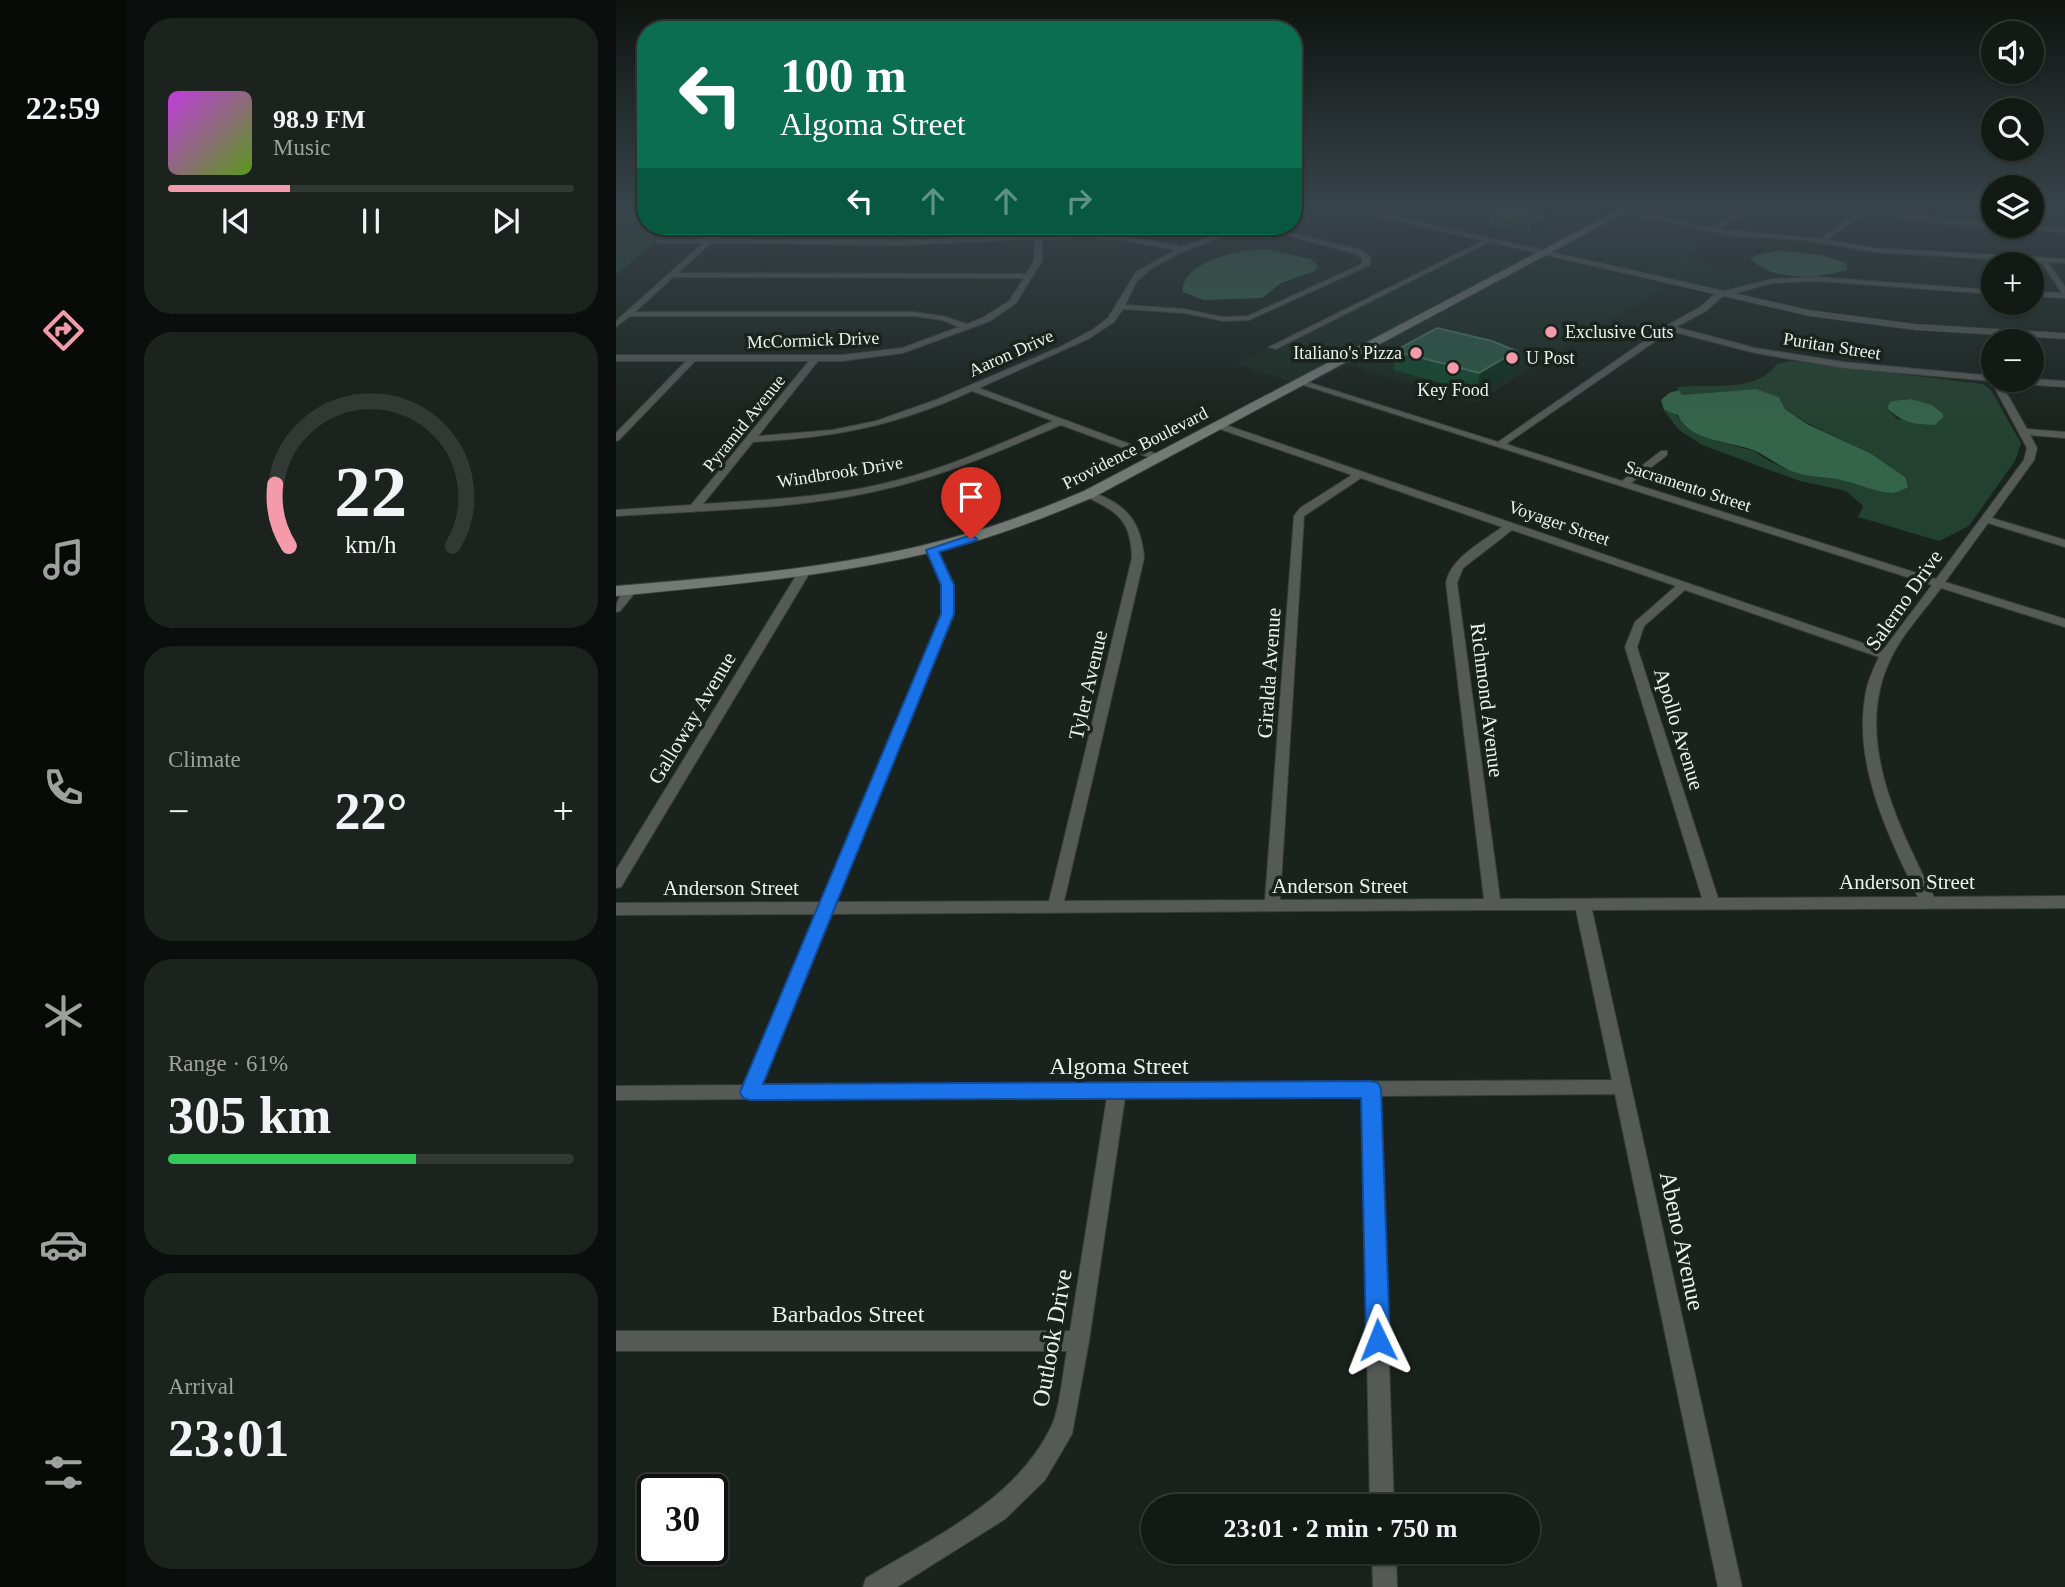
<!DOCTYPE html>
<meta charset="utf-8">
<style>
:root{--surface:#131a15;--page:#1c231e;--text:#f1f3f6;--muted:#9da1a0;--line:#323834;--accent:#f39aab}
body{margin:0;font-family:"Times New Roman",serif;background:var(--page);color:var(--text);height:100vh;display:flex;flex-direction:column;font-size:26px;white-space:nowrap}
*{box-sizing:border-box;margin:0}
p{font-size:23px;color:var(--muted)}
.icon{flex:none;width:38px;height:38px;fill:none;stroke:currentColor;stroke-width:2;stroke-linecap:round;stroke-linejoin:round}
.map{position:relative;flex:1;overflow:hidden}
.sheet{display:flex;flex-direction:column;gap:18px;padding:18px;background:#0a0e0c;width:490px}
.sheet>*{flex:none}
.banner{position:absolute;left:21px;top:21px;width:665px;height:214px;border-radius:28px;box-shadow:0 2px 5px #0004,0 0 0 2px var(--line);background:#0b6e4f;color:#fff;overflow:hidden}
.fabs{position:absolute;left:1365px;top:21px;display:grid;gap:14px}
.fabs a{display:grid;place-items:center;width:63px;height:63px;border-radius:50%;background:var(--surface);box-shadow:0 2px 5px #0004,0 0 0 2px var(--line);font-size:35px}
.speed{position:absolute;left:21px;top:1474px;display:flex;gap:14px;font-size:35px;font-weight:700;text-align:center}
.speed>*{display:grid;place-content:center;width:91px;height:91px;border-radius:50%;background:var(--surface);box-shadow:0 2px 5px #0004,0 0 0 2px var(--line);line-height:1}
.speed .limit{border:4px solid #111;border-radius:10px;background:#fff;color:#111}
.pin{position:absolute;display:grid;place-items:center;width:60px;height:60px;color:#fff;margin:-72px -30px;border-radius:50% 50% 50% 0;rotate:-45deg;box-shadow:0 0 7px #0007}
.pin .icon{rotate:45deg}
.me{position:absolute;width:77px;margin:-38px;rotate:358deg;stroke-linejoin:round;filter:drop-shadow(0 0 5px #0008)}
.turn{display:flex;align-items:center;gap:24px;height:147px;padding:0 28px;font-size:32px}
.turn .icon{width:91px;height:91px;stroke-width:2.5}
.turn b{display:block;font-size:49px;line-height:60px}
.lanes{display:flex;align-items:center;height:66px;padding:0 28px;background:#0003;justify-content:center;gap:35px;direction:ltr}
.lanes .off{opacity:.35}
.big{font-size:52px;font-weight:700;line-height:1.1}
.sheet .tile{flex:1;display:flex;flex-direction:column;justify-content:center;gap:10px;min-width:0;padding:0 24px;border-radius:28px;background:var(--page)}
.sheet .dial{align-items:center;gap:0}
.dial svg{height:182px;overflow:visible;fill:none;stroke:var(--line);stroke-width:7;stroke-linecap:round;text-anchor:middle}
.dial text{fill:var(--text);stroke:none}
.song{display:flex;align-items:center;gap:21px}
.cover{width:84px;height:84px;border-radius:10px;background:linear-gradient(135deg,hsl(290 70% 55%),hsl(90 70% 35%))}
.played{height:7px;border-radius:4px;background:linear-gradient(90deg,var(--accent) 30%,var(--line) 30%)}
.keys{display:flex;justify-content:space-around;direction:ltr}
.heat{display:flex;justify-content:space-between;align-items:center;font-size:38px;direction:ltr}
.charge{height:10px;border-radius:5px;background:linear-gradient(90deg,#34c759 61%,var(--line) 0)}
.trip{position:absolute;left:525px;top:1494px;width:399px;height:70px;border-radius:35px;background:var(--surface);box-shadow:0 2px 5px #0004,0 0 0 2px var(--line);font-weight:700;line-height:70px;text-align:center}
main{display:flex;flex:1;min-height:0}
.dock{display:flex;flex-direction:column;width:126px;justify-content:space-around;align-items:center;background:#080a08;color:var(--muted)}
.dock .icon{width:49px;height:49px}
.dock .current{color:var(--accent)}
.dock b{font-size:32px;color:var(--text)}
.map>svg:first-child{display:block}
</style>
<main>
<nav class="dock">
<b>22:59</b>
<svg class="icon current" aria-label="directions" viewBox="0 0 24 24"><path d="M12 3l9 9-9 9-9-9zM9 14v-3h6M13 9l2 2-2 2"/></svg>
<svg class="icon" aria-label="music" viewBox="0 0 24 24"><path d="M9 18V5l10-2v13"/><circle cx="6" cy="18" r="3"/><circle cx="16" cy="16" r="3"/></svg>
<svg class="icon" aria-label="phone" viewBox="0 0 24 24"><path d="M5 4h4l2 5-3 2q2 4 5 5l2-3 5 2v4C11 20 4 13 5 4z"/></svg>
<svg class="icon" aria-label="climate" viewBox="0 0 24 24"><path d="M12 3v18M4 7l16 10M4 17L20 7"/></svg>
<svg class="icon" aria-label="car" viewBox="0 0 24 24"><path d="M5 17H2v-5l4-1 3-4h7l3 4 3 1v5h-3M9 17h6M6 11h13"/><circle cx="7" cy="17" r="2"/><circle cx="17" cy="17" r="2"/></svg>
<svg class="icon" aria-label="filters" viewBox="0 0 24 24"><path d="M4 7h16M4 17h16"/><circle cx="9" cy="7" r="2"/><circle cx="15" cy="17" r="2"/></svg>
</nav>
<section class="sheet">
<div class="tile">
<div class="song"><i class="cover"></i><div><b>98.9 FM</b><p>Music</p></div></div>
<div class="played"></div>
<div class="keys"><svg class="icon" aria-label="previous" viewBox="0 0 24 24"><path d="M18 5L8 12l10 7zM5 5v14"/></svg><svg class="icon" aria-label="pause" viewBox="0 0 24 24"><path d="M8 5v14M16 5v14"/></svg><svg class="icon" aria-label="next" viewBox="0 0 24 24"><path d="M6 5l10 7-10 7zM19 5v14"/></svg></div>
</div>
<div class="tile dial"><svg viewBox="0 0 100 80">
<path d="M14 69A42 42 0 1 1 86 69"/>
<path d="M14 69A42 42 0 0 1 8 42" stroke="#f39aab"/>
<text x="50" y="56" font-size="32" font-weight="700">22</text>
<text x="50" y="72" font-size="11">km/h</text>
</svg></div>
<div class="tile"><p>Climate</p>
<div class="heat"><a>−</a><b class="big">22°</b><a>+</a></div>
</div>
<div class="tile"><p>Range · 61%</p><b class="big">305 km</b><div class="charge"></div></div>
<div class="tile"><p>Arrival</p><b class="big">23:01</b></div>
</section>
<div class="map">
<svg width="1449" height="1587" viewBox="0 0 1449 1587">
<rect width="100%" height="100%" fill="#19221c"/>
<g fill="#1c2b22">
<path d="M998,209L1006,210L926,252L871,240L922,214L970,224Z"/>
<path d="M1009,213L1105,233L1068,257L1155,278L1110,286L1104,292L933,254Z"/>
<path d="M872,243L922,254L680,383L619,364L652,348L657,349Z"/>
<path d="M929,256L1052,285L859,403L734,365L692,383Z"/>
</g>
<g fill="#234130" fill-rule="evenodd">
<path d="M0,209H30V226H60L0,274Z"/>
<path d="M1176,361L1367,384L1375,390L1405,443L1399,461L1353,526L1323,541L1242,517L1247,506L1230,491L1184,481L1086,445L1063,430L1048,411L1058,412L1070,427L1090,438L1138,451L1153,461L1178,472L1231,481L1270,492L1287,490L1289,477L1254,453L1191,423L1169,409L1163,397L1140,389L1066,395L1061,387C1093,383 1140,394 1161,364ZM1295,399L1324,420L1320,423L1281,419L1272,409L1275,401Z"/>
</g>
<g fill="#34654a">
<path d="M650,249L695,259L702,266L699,271L665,283L646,298L588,300L567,292C564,261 627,249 650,249Z"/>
<path d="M1158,251C1184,252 1208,253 1231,264V270C1204,278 1153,283 1134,257Z"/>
<path d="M1140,389L1163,397L1169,409L1191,424L1254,453L1289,477L1292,487C1287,490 1282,492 1277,493C1261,493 1244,484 1229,481C1211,476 1193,478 1175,471C1162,465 1149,455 1137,450C1113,441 1072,441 1062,415L1048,410L1045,400L1053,393L1063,390L1066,395Z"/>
<path d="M1295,399L1316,405L1327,414V417L1319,425C1296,424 1287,423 1271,408L1275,401Z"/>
</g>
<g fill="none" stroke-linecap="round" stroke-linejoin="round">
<g stroke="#373f39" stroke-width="2">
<g id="minor">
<path d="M1128,209H1137L1102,229L1204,239L1245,209H1267L1377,226L1449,228V232C1384,228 1316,227 1252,210L1211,240L1259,248L1449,259V263L1432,262L1449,287V298L1416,296V292L1446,293L1425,262L1259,252L1187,240L1115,236L1005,212L1008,210L1095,228Z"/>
<path d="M106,226H113L99,239L285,240L477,234L538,241L566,247L624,226H633L562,254L536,268L521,281L509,305L568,309L607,317L632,316L746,264V259L740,254L638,226H648L746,250L754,258V265L633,320L607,321L568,313L507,309L498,322L472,339L363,388L546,456V460H540L445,425C386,450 328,476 265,490C179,510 88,510 0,516V510L75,505L193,361H79L3,440L0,441V433L70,361H0V355H226L286,348L343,327L326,320L297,316H14L0,327V321L87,243H42L40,240L91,239ZM477,238L508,240L559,250L520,272L492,318L476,330L446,346L322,399L260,421L216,430L142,436L202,361H226L287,353L374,321L400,303L426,261V239ZM419,239L418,261L410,274L62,273L95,243L285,245ZM57,277L408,278L393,301L368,317L351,324L327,316L297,312H19ZM356,391L437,421C386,443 336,466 282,480C219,497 152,500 87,504L137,442C221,437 279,426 356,391Z"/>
<path d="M871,239L873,242L660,349L653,347Z"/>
<path d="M1201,277L1377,290V294L1201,281L1156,283L1106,297L1090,311L1060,327L1139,348L1228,362L1377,376V380H1383L1411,429L1449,432V438L1414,435L1421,448L1418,460L1376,518L1449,540V547L1372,523L1329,582L1449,619V627L1325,588C1309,610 1287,633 1275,658C1236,737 1282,825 1318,897L1449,896V908L976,910L1126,1587H1102L999,1094L764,1096L778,1507H754L746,1096L509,1097L473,1341L456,1434L429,1480L389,1519L281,1587H247L250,1578C318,1537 401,1500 436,1425C444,1408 447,1371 451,1351H0V1331H454L491,1097L0,1100V1086L128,1085L200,914L0,915V903L205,902L326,614V585L311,550L316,547L321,550L338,585V614L220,902L433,901L516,558C515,520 502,512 469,496V492L473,491C509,503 525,520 528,558L448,901L649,900L678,516L684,508L736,475L601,428L599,426L604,423L1267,650L1316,585L681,383L688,381L882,442L1050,326L1084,307L1100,293L1156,279ZM1054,331L1139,353L1228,368L1375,381L1411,448L1408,460L1320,579L1015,483L1051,455V451H1045L1006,481L890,444ZM745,478L886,527C868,541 834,558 830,583L868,899L664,900L688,516ZM896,530L1060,586L1019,622L1009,647L1086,898L884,899L841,583L847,568ZM1069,590L1263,657C1258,668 1252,680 1250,692C1236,763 1272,835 1302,897L1102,898L1021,647L1028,626ZM873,910H960L996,1080L146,1085L216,914Z"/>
<path d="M1416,379L1449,381V387L1390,383L1386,380Z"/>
<path d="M187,571L193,574L5,887L0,888V870L181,574Z"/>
<path d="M16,586L22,589L4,611L0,612C0,601 5,590 16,586Z"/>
<path d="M756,1552H780L781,1587H757Z"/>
</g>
</g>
<g stroke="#373f39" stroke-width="1">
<path id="tertiary" d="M729,209H746L1193,310L1299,324L1449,333V339L1299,330L1193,316Z"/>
</g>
<g stroke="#373f39" stroke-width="2">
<path id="secondary" d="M1004,209H1016L478,497C440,513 402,528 363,540C245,574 122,584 0,596V586C118,576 239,567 353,533C392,522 430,507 468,491Z"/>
</g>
<use href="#minor" fill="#555a57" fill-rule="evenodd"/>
<use href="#tertiary" fill="#555a57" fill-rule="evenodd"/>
<use href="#secondary" fill="#737a76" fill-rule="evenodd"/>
</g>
<g fill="#144831">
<path d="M875,209L929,228L914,235L874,226Z"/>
<path d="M779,351H900L898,370L862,393L778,370Z"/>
</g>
<g fill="#0c3120">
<path d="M930,216L929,228L914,235L915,223Z"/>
<path d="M900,351L898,370L862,393L863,373Z"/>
</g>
<g fill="#2b5a46" stroke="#4a7260" stroke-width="2">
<path d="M875,209H902L930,216L915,223L874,214Z"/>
<path d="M821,328L876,341L900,351L863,373L779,351Z"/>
</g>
<linearGradient id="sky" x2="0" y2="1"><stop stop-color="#0e130f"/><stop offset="0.48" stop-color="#38444b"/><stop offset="1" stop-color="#38444b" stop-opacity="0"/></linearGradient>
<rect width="1449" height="432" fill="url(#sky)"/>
<path fill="#1a73e8" stroke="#114b97" stroke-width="2" d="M355,535L361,539L359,541L323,552L338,585V614L147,1084L755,1081L762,1083L765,1089L774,1340L770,1348L762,1351L753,1348L750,1340L745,1098L134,1100L127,1098L124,1092L325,614V585L310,550Z"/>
<g fill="#f39aab" stroke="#19221c" stroke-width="2.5">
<circle cx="935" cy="332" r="7"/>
<circle cx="800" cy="353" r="7"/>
<circle cx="896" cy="358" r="7"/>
<circle cx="837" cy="368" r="7"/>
</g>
<g text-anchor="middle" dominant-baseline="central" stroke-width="7" stroke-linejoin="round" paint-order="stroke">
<g font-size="18" fill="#ecf2ee" stroke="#19221c" text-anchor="start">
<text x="949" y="332">Exclusive Cuts</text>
<text x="786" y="353" text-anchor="end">Italiano's Pizza</text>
<text x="910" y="358">U Post</text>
<text x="837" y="390" text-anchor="middle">Key Food</text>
</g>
<g font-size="18" fill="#ecf2ee" stroke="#19221c">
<text transform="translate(197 340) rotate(-2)">McCormick Drive</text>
<text transform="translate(1216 346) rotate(9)">Puritan Street</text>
<text transform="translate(395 353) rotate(-24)">Aaron Drive</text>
<text transform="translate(128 423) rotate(-51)">Pyramid Avenue</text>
<text transform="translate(519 448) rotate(-27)">Providence Boulevard</text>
<text transform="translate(224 472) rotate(-9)">Windbrook Drive</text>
<text transform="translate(1072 486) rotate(18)">Sacramento Street</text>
<text transform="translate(943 523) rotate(19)">Voyager Street</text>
</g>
<g font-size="21" fill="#ecf2ee" stroke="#19221c">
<text transform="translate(1288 600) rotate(-55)">Salerno Drive</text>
<text transform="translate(653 673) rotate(-86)">Giralda Avenue</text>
<text transform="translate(472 685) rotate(-77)">Tyler Avenue</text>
<text transform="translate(871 700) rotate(83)">Richmond Avenue</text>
<text transform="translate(76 718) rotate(-59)">Galloway Avenue</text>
<text transform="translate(1063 729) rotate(73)">Apollo Avenue</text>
<text x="1291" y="882">Anderson Street</text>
<text x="724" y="886">Anderson Street</text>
<text x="115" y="888">Anderson Street</text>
</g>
<g font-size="24" fill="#ecf2ee" stroke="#19221c">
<text x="503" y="1066">Algoma Street</text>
<text transform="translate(1066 1241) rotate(78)">Abeno Avenue</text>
<text x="232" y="1314">Barbados Street</text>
<text transform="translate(436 1338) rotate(-80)">Outlook Drive</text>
</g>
</g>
</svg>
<div class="fabs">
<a><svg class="icon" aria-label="sound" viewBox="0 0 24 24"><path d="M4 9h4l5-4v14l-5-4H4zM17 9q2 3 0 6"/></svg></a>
<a><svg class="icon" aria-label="search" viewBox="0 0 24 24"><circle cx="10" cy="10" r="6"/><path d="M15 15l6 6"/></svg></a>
<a><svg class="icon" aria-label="layers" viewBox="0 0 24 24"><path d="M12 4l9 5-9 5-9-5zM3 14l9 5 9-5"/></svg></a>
<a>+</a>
<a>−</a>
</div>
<div class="speed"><div class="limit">30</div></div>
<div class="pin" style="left:355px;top:539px;background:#d93025"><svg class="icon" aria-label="arrive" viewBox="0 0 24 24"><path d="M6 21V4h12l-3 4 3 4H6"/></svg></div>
<svg class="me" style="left:762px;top:1340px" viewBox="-20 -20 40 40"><path d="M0-17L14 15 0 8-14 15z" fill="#1a73e8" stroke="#fff" stroke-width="4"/></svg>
<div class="trip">23:01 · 2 min · 750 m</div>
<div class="banner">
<div class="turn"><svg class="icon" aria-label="left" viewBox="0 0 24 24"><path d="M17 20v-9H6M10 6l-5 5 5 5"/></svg><div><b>100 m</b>Algoma Street</div></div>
<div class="lanes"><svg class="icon" aria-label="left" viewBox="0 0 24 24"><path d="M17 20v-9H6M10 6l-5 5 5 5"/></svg><svg class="icon off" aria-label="ahead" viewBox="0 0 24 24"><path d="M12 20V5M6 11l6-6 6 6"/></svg><svg class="icon off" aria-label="ahead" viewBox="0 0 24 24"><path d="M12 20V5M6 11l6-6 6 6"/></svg><svg class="icon off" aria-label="right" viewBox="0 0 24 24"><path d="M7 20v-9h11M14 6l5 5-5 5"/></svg></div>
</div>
</div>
</main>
